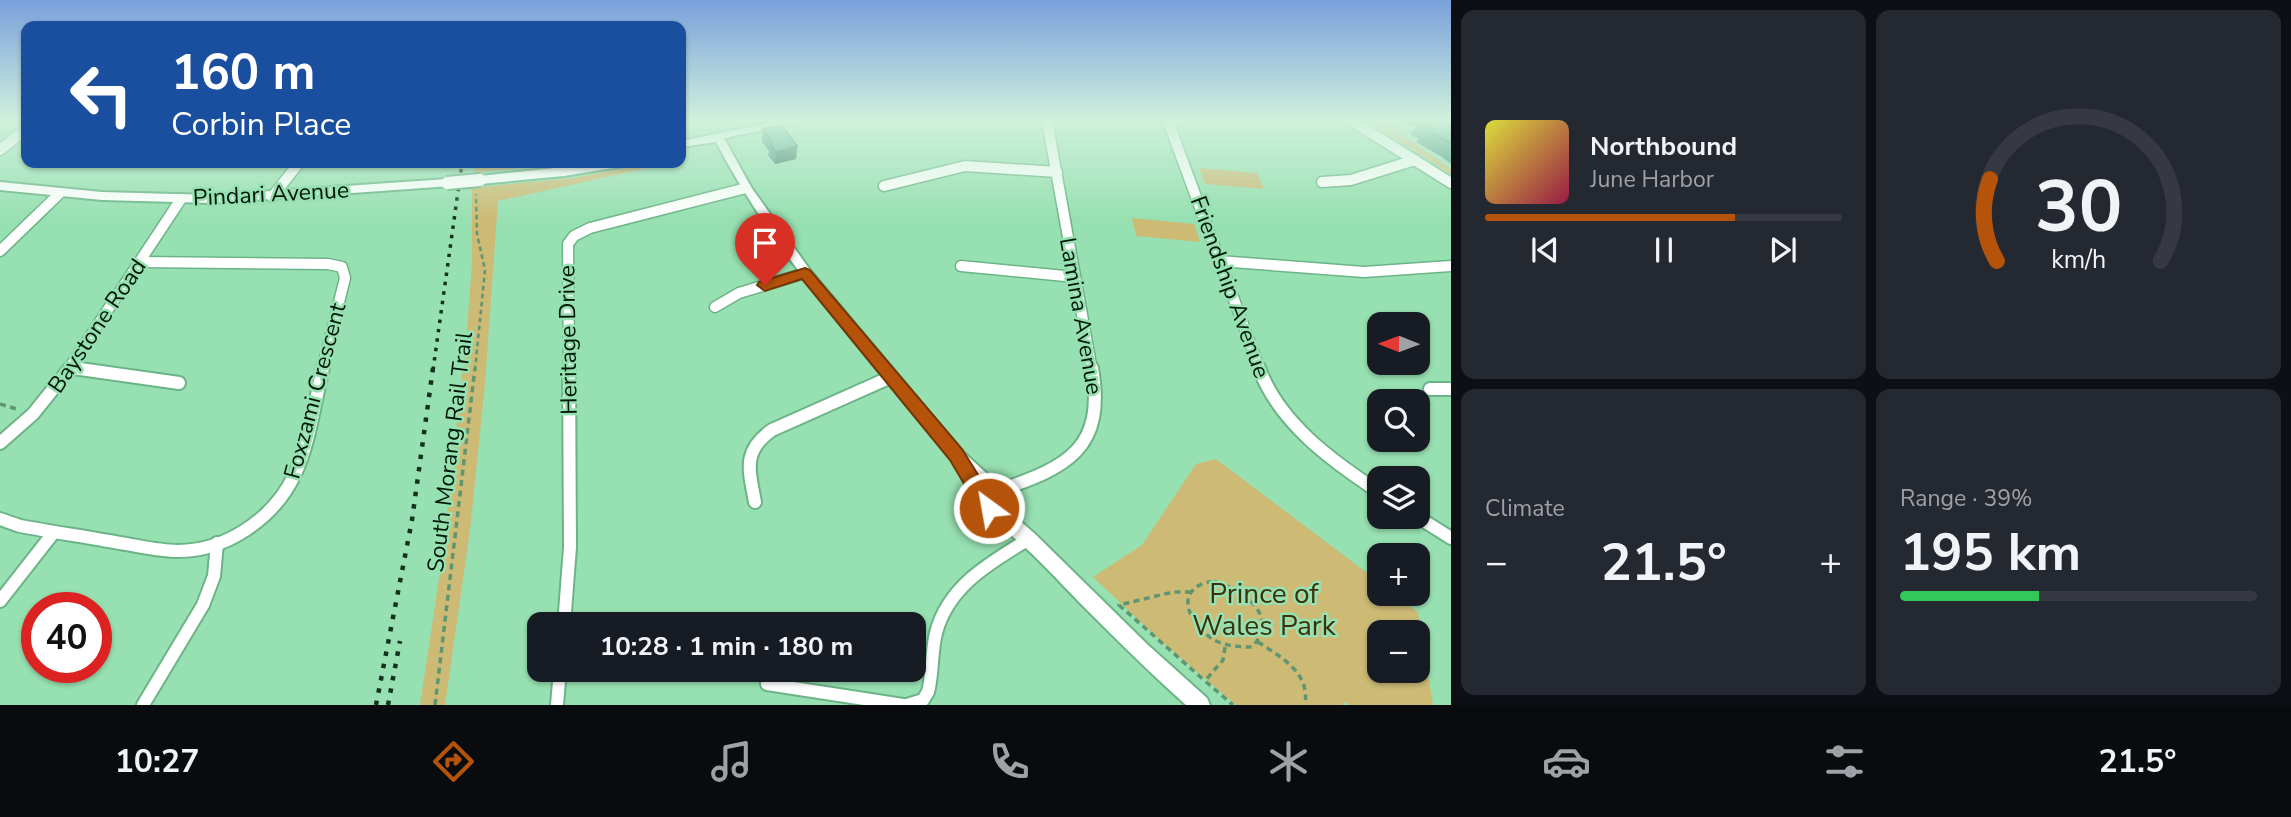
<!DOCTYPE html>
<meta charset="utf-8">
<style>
:root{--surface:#171b24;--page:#242831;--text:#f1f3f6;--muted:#9ea1a6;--line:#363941;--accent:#b45309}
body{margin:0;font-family:"Nunito Sans",sans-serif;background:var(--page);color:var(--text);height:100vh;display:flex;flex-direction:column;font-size:26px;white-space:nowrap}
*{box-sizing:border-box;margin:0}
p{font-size:23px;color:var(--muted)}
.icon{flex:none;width:38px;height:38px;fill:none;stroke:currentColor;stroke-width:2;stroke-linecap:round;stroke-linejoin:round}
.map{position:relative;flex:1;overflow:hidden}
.side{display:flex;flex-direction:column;gap:10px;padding:10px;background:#0d0f14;width:840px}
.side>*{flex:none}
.top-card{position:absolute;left:21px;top:21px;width:665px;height:147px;border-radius:14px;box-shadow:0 2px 5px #0004;background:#1a4fa0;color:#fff;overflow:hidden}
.needle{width:46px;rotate:271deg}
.controls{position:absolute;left:1367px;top:312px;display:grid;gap:14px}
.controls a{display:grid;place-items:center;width:63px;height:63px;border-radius:14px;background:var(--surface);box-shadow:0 2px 5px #0004;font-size:35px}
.speed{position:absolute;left:21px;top:592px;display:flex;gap:14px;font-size:35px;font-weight:700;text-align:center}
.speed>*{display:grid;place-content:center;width:91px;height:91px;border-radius:50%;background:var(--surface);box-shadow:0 2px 5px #0004;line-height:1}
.speed .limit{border:10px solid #d22;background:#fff;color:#111}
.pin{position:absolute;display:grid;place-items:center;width:60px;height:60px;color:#fff;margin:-72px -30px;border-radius:50% 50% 50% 0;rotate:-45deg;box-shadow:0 0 7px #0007}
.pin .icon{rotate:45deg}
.me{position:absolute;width:77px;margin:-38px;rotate:328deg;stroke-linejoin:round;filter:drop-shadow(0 0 5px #0008)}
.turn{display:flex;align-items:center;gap:24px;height:147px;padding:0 35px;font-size:32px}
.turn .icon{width:91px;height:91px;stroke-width:2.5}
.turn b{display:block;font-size:49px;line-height:60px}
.big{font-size:52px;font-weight:700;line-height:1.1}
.side .widget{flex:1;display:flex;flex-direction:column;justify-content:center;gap:10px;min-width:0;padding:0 24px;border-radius:14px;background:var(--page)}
.side .dial{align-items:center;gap:0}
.dial svg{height:182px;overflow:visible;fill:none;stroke:var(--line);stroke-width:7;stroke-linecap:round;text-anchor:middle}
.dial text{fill:var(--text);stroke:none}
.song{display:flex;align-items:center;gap:21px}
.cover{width:84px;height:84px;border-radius:10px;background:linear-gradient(135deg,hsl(60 70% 55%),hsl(340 70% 35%))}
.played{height:7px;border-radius:4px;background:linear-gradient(90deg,var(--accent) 70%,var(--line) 70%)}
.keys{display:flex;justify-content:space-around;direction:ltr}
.heat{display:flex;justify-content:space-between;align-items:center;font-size:38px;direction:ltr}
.charge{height:10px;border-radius:5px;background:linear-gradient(90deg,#34c759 39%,var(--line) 0)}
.side .tiles{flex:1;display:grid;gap:10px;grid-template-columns:repeat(2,1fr)}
.trip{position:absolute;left:527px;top:612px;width:399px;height:70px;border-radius:14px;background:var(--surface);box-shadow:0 2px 5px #0004;font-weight:700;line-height:70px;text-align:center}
.tabs{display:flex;height:112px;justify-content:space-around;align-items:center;background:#090b0e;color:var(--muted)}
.tabs .icon{width:49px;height:49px}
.tabs .active{color:var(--accent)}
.tabs b{font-size:32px;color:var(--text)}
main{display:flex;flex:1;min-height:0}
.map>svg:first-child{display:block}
</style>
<main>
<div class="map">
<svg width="1451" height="705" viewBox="0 0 1451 705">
<rect width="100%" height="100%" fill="#97e0b1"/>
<g fill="#ccba75" fill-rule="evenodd">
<path d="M1373,122L1400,123L1405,129L1402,135L1451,169V174L1374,126Z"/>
<path d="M476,163H573L481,172L480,187L574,178L654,163H670L498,201L485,384L470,530L445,705H420L441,566L467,331L472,263V189Z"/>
<path d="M1199,168L1257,173L1264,189L1205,184Z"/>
<path d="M1132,218L1194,224L1200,242L1136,236Z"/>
<path d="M1216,459L1379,582V593H1393L1418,612L1433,705H1350L1344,702L1343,705H1236L1162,642L1093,577L1142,545L1196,464ZM1379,632H1418V670H1379Z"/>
</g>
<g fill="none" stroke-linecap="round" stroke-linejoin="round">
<g stroke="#6cb487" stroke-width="13">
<g id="minor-far1">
<path d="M1047,121L1092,370"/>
<path d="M1168,121L1260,370"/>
<path d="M1352,121L1451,183"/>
<path d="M0,150L26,129"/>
<path d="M1322,182L1351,180L1415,160"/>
<path d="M884,186L965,166L1057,172"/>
<path d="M272,197L299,163"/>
<path d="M0,251L60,193"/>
<path d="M1219,261L1364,272L1451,266"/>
<path d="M140,262L328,264L342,267L345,278L322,370"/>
<path d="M961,266L1075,277"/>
<path d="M715,307L739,293L805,273"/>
<path d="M71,368L86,370"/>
<path d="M68,370L181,199"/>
<path d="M569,370L568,244L574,236L590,228L746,188"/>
</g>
</g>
<g stroke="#6cb487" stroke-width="16">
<g id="minor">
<path d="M73,368L179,383"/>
<path d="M1259,368C1279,423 1332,461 1379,492"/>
<path d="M1430,389H1451"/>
<path d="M0,443L33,414L70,368"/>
<path d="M1000,490C1068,467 1106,448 1092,368"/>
<path d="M755,502C749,470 742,451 772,430L891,377"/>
<path d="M1416,516L1451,538"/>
<path d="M0,519L20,526C53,532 87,537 120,543C139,546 159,551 178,551C226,551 273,519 294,476C310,444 314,403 323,368"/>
<path d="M0,601L54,532"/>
<path d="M564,625L570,547L569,368"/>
<path d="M767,684L903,705"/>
<path d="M143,705L203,605L214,576L217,543"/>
<path d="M557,705L560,670"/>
<path d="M907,705L923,700L928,692C933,673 931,652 936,633C948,586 991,562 1029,539"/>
</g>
</g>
<g stroke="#6cb487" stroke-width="4">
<g id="tertiary">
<path d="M780,121H798L793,124L724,138L751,187L810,270L961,450L994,480L1010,486L1015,499L1010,512L1035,534L1148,645L1207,698L1210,705H1186C1149,672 1115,638 1080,603C1049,571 1019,537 981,513L975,500L979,487C941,450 909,408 875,367C815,294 760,226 716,142L681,147V141ZM994,494L999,497L996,504L991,501Z"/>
<path d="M603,163H631L625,166L564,176L480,184L474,180L480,176Z"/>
<path d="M447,179L451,180V186L212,203L102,200L0,190V182L102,192L212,195Z"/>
</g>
</g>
<g stroke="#5f9672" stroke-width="2.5" stroke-dasharray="4.5 3.5" stroke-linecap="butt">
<path d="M1375,121L1413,123"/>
<path d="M475,370L485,270L477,234L476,194"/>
</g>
<g stroke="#5f9672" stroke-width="3.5" stroke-dasharray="6 4.5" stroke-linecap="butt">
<path d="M0,404L20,410"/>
<path d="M1214,581C1243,590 1281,616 1252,647C1239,647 1226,646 1214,640C1198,630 1174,601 1198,586C1202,583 1209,582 1214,581Z"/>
<path d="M1191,592H1173L1119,605L1205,681"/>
<path d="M1258,642C1282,658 1310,672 1305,705"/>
<path d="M1225,647L1223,660L1205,681L1233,705"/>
<path d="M435,705L475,368"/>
</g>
<use href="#minor-far1" stroke="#fff" stroke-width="10"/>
<use href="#minor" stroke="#fff" stroke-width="12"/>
<use href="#tertiary" fill="#fff" fill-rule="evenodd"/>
<path stroke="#14331f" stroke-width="3.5" stroke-dasharray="3.5 6" stroke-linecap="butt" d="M433,370L462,163"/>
<g stroke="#14331f" stroke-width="4.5" stroke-dasharray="4.5 8" stroke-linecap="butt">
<path d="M376,705L412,520L433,368"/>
<path d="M388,705L400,641"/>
</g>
<g stroke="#6cb487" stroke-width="16" stroke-linecap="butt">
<path id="tertiary-bridge" d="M447,183L480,180"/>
</g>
<use href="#tertiary-bridge" stroke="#fff" stroke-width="12"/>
</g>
<g fill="#378d79">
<path d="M1405,121H1451V164L1442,157L1416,142L1419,139L1410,134L1416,126Z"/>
<path d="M763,129L797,146L796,159L775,164L768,155L769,151L762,142Z"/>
</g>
<path fill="#2d7363" d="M797,146L796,159L775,164L776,152Z"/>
<g fill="#40a48d" stroke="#2d7363" stroke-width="2">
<path d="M1420,121H1451V122H1449L1451,123V143L1426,130L1431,128Z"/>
<path d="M781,125L797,146L776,152L769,143L772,142L763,129Z"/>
</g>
<linearGradient id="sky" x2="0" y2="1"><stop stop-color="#7aa0dc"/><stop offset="0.55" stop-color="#d0f1dc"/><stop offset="1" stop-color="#d0f1dc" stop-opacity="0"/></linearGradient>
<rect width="1451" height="219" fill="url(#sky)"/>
<path fill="#b45309" stroke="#753606" stroke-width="2" d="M805,268L810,270L962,449L995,502L998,508L995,514L989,516L982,514L950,460L802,279L765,291L757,285L759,282Z"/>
<g text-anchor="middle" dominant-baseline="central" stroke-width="5" stroke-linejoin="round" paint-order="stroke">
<g font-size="23" fill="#001808" stroke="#97e0b1">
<text transform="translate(271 194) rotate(-3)">Pindari Avenue</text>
<text transform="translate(1230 287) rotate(70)">Friendship Avenue</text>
<text transform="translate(1081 316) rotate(80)">Lamina Avenue</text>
<text transform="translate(97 326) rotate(-56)">Baystone Road</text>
<text transform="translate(568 340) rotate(-91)">Heritage Drive</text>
<text transform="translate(315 391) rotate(-75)">Foxzami Crescent</text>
<text transform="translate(450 452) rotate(-83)">South Morang Rail Trail</text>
</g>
<g font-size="28" fill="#3b320b" stroke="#97e0b1">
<text x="1264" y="594">Prince of<tspan x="1264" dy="32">Wales Park</tspan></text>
</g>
</g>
</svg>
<div class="controls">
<a><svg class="needle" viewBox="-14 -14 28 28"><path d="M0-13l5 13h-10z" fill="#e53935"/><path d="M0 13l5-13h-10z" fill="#9ea1a6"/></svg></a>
<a><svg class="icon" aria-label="search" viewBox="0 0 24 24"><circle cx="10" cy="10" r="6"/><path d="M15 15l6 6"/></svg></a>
<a><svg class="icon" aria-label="layers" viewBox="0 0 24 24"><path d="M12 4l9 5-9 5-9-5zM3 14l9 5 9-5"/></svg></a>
<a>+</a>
<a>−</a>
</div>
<div class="speed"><div class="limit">40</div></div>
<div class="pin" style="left:765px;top:285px;background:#d93025"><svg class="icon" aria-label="arrive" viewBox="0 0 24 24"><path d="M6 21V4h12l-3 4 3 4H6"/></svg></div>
<svg class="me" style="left:989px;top:508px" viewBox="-20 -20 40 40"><circle r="17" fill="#b45309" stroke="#fff" stroke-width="3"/><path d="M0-11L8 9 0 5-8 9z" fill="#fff"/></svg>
<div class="trip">10:28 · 1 min · 180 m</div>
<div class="top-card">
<div class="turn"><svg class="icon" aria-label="left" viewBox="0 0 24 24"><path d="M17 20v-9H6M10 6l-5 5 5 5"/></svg><div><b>160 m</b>Corbin Place</div></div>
</div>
</div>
<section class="side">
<div class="tiles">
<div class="widget">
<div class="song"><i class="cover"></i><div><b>Northbound</b><p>June Harbor</p></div></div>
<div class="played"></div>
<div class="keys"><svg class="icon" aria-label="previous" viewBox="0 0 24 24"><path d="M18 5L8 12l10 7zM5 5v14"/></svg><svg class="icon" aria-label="pause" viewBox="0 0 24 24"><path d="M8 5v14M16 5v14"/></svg><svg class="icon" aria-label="next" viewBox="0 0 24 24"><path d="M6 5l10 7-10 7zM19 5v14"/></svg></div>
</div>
<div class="widget dial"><svg viewBox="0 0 100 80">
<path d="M14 69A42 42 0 1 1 86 69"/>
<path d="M14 69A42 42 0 0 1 11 33" stroke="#b45309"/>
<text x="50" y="56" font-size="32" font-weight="700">30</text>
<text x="50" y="72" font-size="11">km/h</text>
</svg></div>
<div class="widget"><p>Climate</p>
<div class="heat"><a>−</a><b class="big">21.5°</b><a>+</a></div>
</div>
<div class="widget"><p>Range · 39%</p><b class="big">195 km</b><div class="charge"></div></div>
</div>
</section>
</main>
<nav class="tabs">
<b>10:27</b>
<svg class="icon active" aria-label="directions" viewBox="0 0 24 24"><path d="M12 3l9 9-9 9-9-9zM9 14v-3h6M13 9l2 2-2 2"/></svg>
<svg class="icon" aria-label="music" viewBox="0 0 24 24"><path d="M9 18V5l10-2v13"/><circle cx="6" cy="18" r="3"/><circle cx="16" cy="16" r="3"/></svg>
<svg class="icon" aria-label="phone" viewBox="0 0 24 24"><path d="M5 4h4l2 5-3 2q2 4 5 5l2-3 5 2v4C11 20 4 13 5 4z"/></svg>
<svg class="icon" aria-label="climate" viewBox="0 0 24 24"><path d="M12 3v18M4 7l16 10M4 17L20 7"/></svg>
<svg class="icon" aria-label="car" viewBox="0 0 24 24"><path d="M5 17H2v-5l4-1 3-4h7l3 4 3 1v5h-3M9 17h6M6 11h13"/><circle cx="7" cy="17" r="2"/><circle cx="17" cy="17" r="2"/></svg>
<svg class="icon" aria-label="filters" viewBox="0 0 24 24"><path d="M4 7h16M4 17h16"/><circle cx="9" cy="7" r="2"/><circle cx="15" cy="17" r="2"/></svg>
<b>21.5°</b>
</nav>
